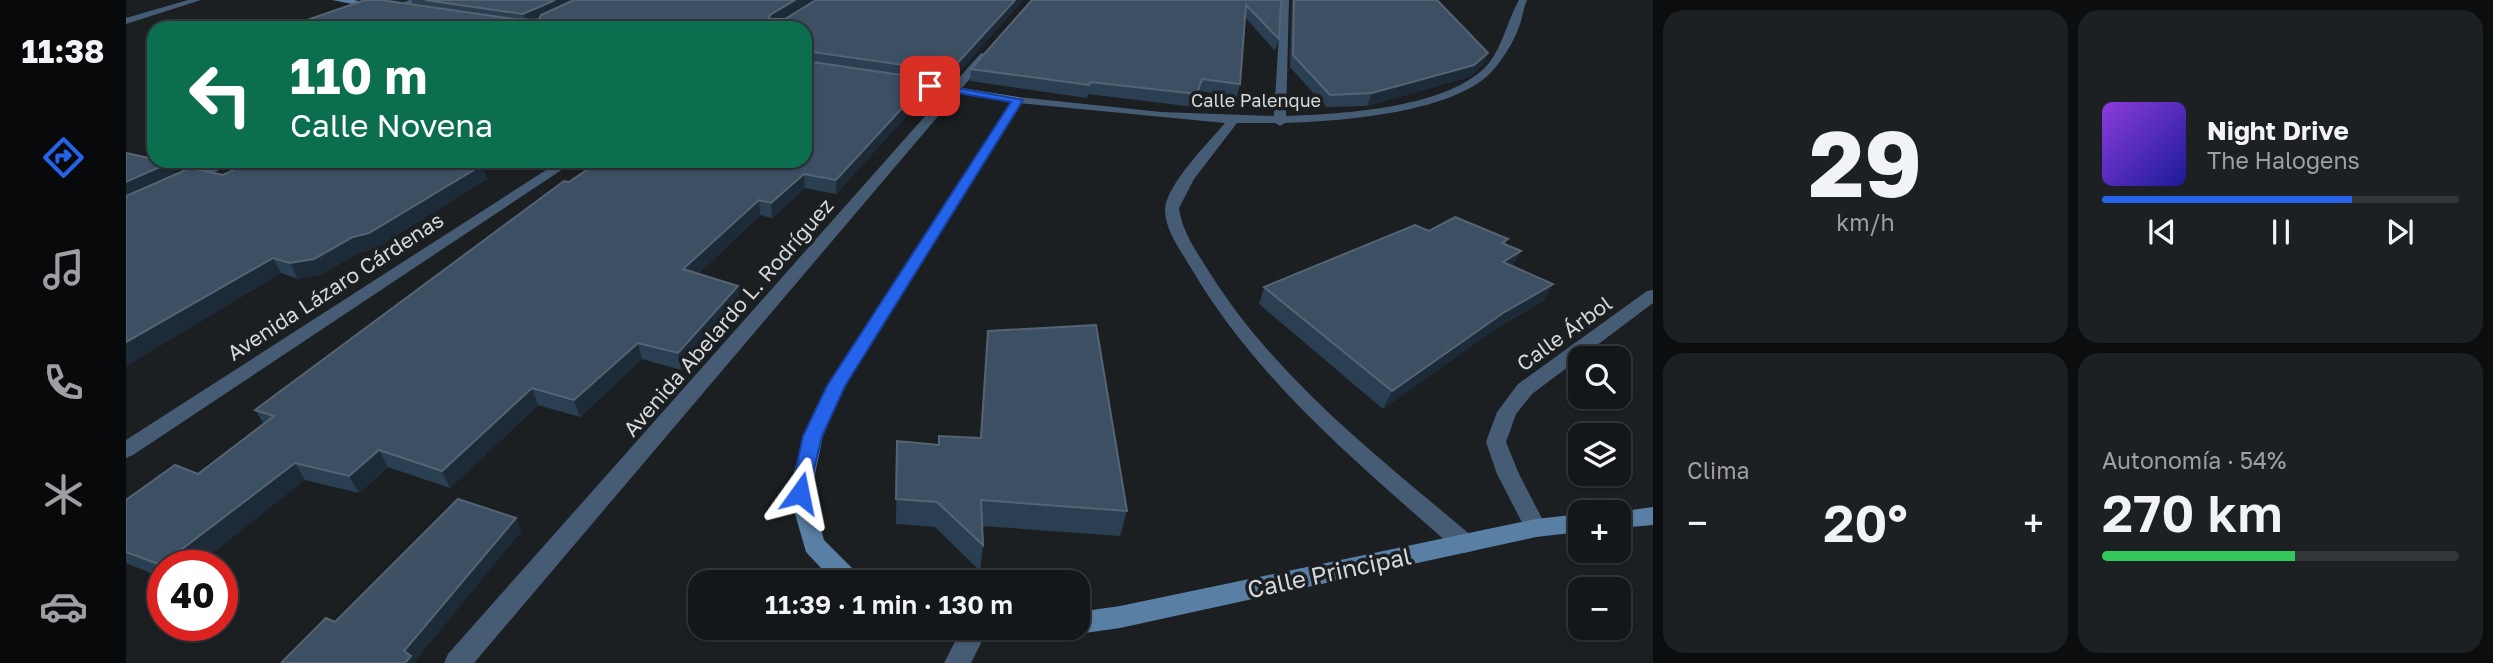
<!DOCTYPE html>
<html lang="es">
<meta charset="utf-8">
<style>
:root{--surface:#14171a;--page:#1d2023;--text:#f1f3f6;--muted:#9d9fa2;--line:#333639;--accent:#2563eb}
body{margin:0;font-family:"Golos Text",sans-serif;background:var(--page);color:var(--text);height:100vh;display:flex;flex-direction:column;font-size:26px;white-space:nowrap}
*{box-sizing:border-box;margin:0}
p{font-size:23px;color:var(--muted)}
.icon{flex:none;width:38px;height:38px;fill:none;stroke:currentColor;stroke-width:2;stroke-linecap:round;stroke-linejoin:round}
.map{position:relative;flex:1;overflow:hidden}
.details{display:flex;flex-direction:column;gap:10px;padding:10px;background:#0b0d0e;width:840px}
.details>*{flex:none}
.top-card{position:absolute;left:21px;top:21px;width:665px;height:147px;border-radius:21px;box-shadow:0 2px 5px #0004,0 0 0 2px var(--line);background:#0b6e4f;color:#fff;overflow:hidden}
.buttons{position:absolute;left:1442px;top:346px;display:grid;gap:14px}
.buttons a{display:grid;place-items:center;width:63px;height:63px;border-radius:14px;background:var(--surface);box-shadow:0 2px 5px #0004,0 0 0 2px var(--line);font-size:35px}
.speed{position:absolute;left:21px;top:550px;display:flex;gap:14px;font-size:35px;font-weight:700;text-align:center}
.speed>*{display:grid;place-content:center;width:91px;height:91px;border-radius:50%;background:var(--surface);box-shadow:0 2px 5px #0004,0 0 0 2px var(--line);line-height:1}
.speed .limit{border:10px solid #d22;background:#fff;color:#111}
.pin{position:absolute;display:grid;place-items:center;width:60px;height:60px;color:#fff;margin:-30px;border-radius:14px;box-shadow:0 4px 10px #0006}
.me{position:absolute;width:77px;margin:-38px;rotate:12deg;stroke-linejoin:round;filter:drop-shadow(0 0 5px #0008)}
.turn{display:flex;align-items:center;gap:24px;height:147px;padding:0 28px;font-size:32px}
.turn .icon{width:91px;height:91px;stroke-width:2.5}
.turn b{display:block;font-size:49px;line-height:60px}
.big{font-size:52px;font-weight:600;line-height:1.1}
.details .tile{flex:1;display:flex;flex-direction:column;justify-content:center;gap:10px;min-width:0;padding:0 24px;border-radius:21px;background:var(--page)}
.details .dial{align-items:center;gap:0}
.dial b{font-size:91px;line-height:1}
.song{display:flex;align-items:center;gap:21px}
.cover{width:84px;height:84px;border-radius:10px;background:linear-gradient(135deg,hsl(270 70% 55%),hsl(240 70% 35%))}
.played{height:7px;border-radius:4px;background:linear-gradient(90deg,var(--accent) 70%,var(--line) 70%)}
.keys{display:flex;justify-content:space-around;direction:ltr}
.heat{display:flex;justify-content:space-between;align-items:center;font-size:38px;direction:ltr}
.charge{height:10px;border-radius:5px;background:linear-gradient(90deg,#34c759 54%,var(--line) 0)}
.details .tiles{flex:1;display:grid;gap:10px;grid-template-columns:repeat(2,1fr)}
.trip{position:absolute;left:562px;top:570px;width:402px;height:70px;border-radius:21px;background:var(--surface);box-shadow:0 2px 5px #0004,0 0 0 2px var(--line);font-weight:600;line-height:70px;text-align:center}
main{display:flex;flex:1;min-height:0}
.tabs{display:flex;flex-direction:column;width:126px;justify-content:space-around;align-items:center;background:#08090a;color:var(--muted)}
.tabs .icon{width:49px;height:49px}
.tabs .current{color:var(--accent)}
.tabs b{font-size:32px;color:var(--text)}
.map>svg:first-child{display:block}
</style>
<main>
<nav class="tabs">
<b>11:38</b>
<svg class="icon current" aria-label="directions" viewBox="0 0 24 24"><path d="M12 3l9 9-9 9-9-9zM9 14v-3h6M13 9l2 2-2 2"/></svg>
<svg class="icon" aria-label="music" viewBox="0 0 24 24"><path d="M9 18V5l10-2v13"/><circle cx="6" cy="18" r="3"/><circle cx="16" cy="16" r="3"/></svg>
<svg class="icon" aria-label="phone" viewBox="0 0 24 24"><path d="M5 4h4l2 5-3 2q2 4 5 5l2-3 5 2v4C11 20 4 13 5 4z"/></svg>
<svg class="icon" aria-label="climate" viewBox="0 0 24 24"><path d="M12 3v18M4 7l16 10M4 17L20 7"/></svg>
<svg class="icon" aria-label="car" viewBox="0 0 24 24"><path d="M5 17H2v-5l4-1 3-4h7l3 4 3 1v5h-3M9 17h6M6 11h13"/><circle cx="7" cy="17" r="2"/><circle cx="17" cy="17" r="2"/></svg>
</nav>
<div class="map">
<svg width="1527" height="663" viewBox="0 0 1527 663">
<rect width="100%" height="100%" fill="#1b1f22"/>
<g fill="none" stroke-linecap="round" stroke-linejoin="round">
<g fill="#455c74" fill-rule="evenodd">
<path d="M283,0H295L272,10L265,8Z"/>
<path d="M836,628H859L861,631L845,663H818Z"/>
</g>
<g fill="#455c74" fill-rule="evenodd">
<path d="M62,0H75L0,24V18Z"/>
<path d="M1155,0H1163L1160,116C1216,114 1326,108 1363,63C1378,43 1381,21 1393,0H1401C1398,7 1397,13 1395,21C1390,38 1380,54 1369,68C1333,113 1215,121 1159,123L1154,126L1149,123H1111L1068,179L1053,208C1056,231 1070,251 1082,270C1149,378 1251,456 1347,537L1351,544L1347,551L1339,553L1331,551C1233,464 1132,382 1065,268C1055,251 1039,230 1039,210C1039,186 1083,142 1099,123L892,103L886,100L892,97L1035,112L1148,116Z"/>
<path d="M855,53L864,55L348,663H318L322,654Z"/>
<path d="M94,161H111L66,184H56L54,181Z"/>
<path d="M434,161H449L7,455L0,458V440Z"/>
<path d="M1527,290V303L1406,394L1390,414L1380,442L1393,474L1421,528L1418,534L1410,537L1402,534L1371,474L1360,442L1371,412L1392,384L1521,291Z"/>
</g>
<g fill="#597fa5" fill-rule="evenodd">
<path d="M206,0H228L256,6L252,9Z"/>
<path d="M780,79L892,97L898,100L719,386L697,436L685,493L698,540L734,576L737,583H709L680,552L663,493L677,436L703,382L885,102L776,84V80Z"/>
<path d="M1527,507V525L1493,528V513H1485Z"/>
<path d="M1454,514V532L1410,537L994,628L952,634L942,628H952V612L994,606L1410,519Z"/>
<path d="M785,628H919L915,636L881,642L798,639L789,636Z"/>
</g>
</g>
<g fill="#2b3f53">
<path d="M264,0H280L268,2L287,5L285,0H687L656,19L897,0L827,79L815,77L811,82L803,81L802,92L710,194L679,188L646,218L634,215L572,274L614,302L555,370L516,359L454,417L412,405L324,488L262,467L233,493L179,480L37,565V578L0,563V500L72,474L138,424L129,410L443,182L679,161V28H158L264,1Z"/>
<path d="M906,0H1155L1153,39L1149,51L1119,17L1114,84L1111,97L1074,91L1068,107L962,94L961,98L844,81L845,69Z"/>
<path d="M1166,0H1311L1357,65L1343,77L1241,106L1200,107L1164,67Z"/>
<path d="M0,153L43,163L50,174L97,175L126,165H356L361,179L250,248L234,252L196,274L172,279L155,273L0,366Z"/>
<path d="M1382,239L1379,244L1386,266L1427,284L1417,301L1368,330L1257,409L1133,304L1138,287Z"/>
<path d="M862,331L1001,511L994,536L856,526L857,545L854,571L809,527L770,524L771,441L812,445L854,438Z"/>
</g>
<g fill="#1d2b39">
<path d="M264,0H280L265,3Z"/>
<path d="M429,0H446V1L400,23L397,14Z"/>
<path d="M669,0H687L645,26L643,19L644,15Z"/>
<path d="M889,0H897L827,79L828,67Z"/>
<path d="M1362,53L1357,65L1343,77L1241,106L1246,93Z"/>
<path d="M816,65L815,77L811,82L812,70Z"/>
<path d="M803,79L802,92L710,194V180Z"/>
<path d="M1076,79L1074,91L1068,107L1071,94Z"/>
<path d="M43,163L52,177L0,200V182Z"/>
<path d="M356,165L361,179L250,248L234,252L196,274L172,279L164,263Z"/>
<path d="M678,174L679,188L646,218L645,203Z"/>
<path d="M633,200L634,215L560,285L557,269Z"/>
<path d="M1395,251L1386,267L1377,262Z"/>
<path d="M147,258L155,273L0,366V342Z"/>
<path d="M1427,284L1417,301L1368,330L1257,409L1266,391L1377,313Z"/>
<path d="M612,286L614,302L555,370L552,353Z"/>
<path d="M512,343L516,359L454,417L448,400Z"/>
<path d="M406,388L412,405L324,488L316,471Z"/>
<path d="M253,450L262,467L233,493L223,476Z"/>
<path d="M169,463L179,480L72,565H37V568L35,565Z"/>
<path d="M390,518L396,531L289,661L290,663H279L278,651Z"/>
</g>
<g fill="#3d4f62" stroke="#556474" stroke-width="2">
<path d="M239,0H255L388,19L413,20L415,15L448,0H669L644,15L643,19H659L690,0H889L828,67L816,65L812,70L679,51V28H158Z"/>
<path d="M299,0H429L397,14Z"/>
<path d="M906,0H1155L1153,39L1120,5L1114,84L1076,79L1071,94L964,82L963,85L845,69Z"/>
<path d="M1168,0H1311L1362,53L1348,65L1246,93L1204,95L1167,55Z"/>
<path d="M679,61L803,79L710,180L678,174L645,203L633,200L557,269L612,286L552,353L512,343L448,400L406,388L316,471L253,450L223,476L169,463L35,565L0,552V500L49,465L72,474L148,416L129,410L438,181L443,182L474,161H679Z"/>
<path d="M0,153L28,159V161H35L43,163L0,182Z"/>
<path d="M133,161H335L356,165L243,233L227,237L188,259L164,263L147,258L0,342V196L64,168L97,175L120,164L126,165Z"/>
<path d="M1329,217L1382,239L1376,243L1395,251L1377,262L1427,284L1377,313L1266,391L1138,287L1289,225L1303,231Z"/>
<path d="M970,325L1001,511L855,500L857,545L811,502L770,499L771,441L813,445V436L855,438L862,331Z"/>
<path d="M332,499L390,518L278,651L285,656L279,663H159L156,662L200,618L209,622Z"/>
</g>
<path fill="#2563eb" stroke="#184099" stroke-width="2" d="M804,83L897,100L719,386L696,436L681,498L674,500L667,498L665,493L677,436L701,386L885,102L801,88V84Z"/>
<g text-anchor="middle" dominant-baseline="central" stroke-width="7" stroke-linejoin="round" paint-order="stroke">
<g font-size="18" fill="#d6d8da" stroke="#1b1f22">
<text x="1130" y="100">Calle Palenque</text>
</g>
<g font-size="21" fill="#d6d8da" stroke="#1b1f22">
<text transform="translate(209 286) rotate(-33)">Avenida Lázaro Cárdenas</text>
<text transform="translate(602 317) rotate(-49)">Avenida Abelardo L. Rodríguez</text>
<text transform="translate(1438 333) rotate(-36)">Calle Árbol</text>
</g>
<g font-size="24" fill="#d6d8da" stroke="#1b1f22">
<text transform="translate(1203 572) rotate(-12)">Calle Principal</text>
</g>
</g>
</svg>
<div class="buttons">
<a><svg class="icon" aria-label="search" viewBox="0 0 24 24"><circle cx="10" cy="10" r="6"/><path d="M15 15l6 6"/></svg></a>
<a><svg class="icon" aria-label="layers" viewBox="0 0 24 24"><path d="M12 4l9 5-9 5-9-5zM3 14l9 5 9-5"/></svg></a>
<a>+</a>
<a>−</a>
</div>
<div class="speed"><div class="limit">40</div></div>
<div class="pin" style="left:804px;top:86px;background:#d93025"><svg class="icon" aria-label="arrive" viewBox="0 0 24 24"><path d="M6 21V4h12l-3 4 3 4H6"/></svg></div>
<svg class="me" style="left:674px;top:493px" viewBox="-20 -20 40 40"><path d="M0-17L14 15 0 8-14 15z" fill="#2563eb" stroke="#fff" stroke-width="4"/></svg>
<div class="trip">11:39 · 1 min · 130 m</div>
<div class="top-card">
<div class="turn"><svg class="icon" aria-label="left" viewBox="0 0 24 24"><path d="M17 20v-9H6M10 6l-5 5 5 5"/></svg><div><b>110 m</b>Calle Novena</div></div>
</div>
</div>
<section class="details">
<div class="tiles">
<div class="tile dial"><b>29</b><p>km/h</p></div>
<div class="tile">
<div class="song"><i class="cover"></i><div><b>Night Drive</b><p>The Halogens</p></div></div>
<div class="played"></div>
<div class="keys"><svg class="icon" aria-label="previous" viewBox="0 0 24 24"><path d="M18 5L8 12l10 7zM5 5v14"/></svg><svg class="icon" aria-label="pause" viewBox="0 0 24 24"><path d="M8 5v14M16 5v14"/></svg><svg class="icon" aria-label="next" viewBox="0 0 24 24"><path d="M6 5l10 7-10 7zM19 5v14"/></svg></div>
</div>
<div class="tile"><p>Clima</p>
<div class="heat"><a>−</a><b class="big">20°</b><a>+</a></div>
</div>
<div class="tile"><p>Autonomía · 54%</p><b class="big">270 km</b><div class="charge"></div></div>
</div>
</section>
</main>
